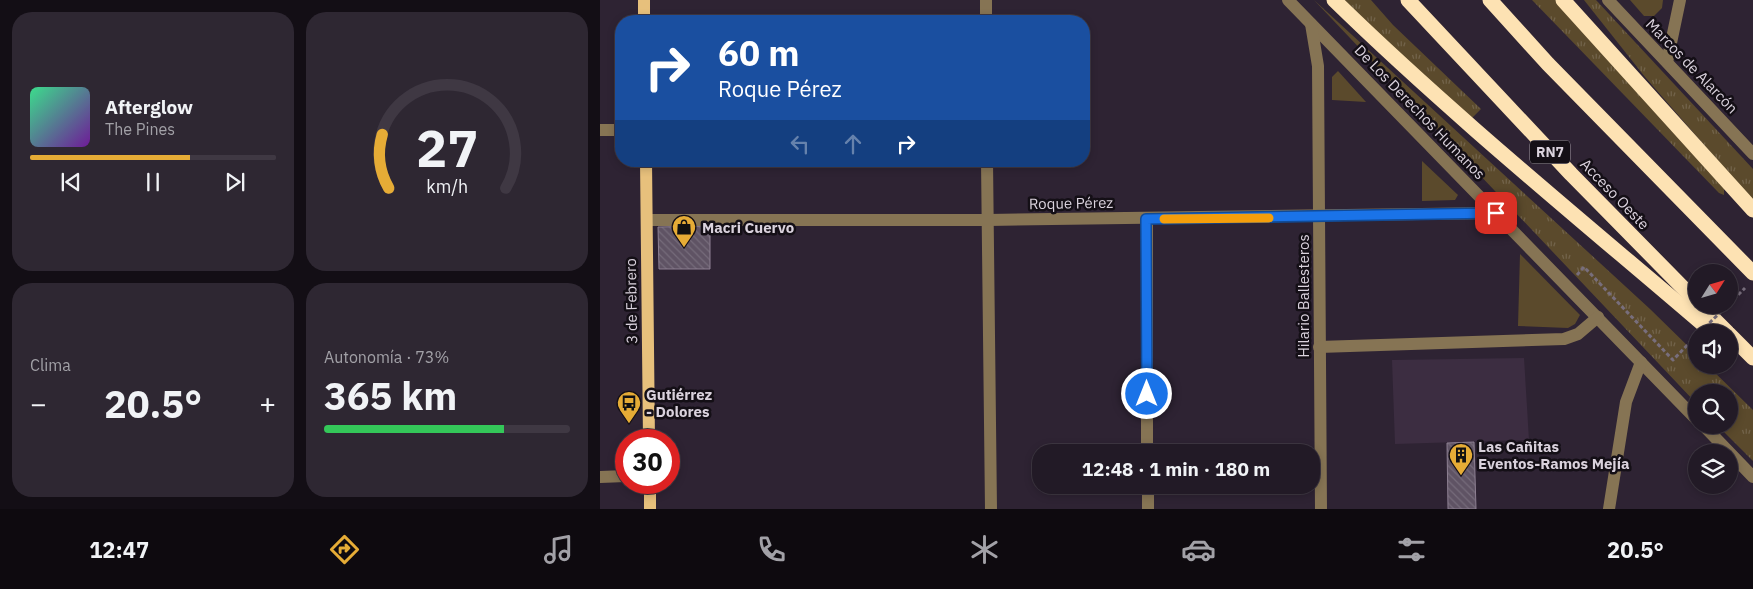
<!DOCTYPE html>
<html lang="es">
<meta charset="utf-8">
<style>
:root{--surface:#221a26;--page:#2e2732;--text:#f1f3f6;--muted:#a2a1a7;--line:#3f3843;--accent:#e6ac36}
body{margin:0;font-family:"IBM Plex Sans",sans-serif;background:var(--page);color:var(--text);height:100vh;display:flex;flex-direction:column;font-size:19px;white-space:nowrap}
*{box-sizing:border-box;margin:0}
p{font-size:16px;color:var(--muted)}
.icon{flex:none;width:28px;height:28px;fill:none;stroke:currentColor;stroke-width:2;stroke-linecap:round;stroke-linejoin:round}
.map{position:relative;flex:1;overflow:hidden}
.sheet{display:flex;flex-direction:column;gap:12px;padding:12px;background:#130e15;width:600px}
.sheet>*{flex:none}
.hud{position:absolute;left:15px;top:15px;width:475px;height:152px;border-radius:20px;box-shadow:0 2px 8px #0003,0 0 0 1px var(--line);background:#1a4fa0;color:#fff;overflow:hidden}
.needle{width:32px;rotate:53deg}
.buttons{position:absolute;left:1088px;top:264px;display:grid;gap:10px}
.buttons a{display:grid;place-items:center;width:50px;height:50px;border-radius:50%;background:var(--surface);box-shadow:0 2px 8px #0003,0 0 0 1px var(--line);font-size:25px}
.speed{position:absolute;left:15px;top:429px;display:flex;gap:10px;font-size:25px;font-weight:700;text-align:center}
.speed>*{display:grid;place-content:center;width:65px;height:65px;border-radius:50%;background:var(--surface);box-shadow:0 2px 8px #0003,0 0 0 1px var(--line);line-height:1}
.speed .limit{border:8px solid #d22;background:#fff;color:#111}
.pin{position:absolute;display:grid;place-items:center;width:42px;height:42px;color:#fff;margin:-21px;border-radius:10px;box-shadow:0 2px 8px #0006}
.me{position:absolute;width:55px;margin:-28px;rotate:0deg;stroke-linejoin:round;filter:drop-shadow(0 0 4px #0008)}
.turn{display:flex;align-items:center;gap:18px;height:105px;padding:0 20px;font-size:22px}
.turn .icon{width:65px;height:65px;stroke-width:2.5}
.turn b{display:block;font-size:35px;line-height:42px}
.lanes{display:flex;align-items:center;height:48px;padding:0 20px;background:#0003;justify-content:center;gap:25px;direction:ltr}
.lanes .off{opacity:.35}
.big{font-size:38px;font-weight:800;line-height:1.1}
.sheet .card{flex:1;display:flex;flex-direction:column;justify-content:center;gap:8px;min-width:0;padding:0 18px;border-radius:20px;background:var(--page)}
.sheet .dial{align-items:center;gap:0}
.dial svg{height:130px;overflow:visible;fill:none;stroke:var(--line);stroke-width:7;stroke-linecap:round;text-anchor:middle}
.dial text{fill:var(--text);stroke:none}
.song{display:flex;align-items:center;gap:15px}
.cover{width:60px;height:60px;border-radius:8px;background:linear-gradient(135deg,hsl(150 70% 55%),hsl(280 70% 35%))}
.played{height:5px;border-radius:2px;background:linear-gradient(90deg,var(--accent) 65%,var(--line) 65%)}
.keys{display:flex;justify-content:space-around;direction:ltr}
.heat{display:flex;justify-content:space-between;align-items:center;font-size:28px;direction:ltr}
.charge{height:8px;border-radius:4px;background:linear-gradient(90deg,#34c759 73%,var(--line) 0)}
.sheet .tiles{flex:1;display:grid;gap:12px;grid-template-columns:repeat(2,1fr)}
.trip{position:absolute;left:432px;top:444px;width:288px;height:50px;border-radius:20px;background:var(--surface);box-shadow:0 2px 8px #0003,0 0 0 1px var(--line);font-weight:800;line-height:50px;text-align:center}
.dock{display:flex;height:80px;justify-content:space-around;align-items:center;background:#0e0a0f;color:var(--muted)}
.dock .icon{width:35px;height:35px}
.dock .selected{color:var(--accent)}
.dock b{font-size:22px;color:var(--text)}
main{display:flex;flex:1;min-height:0}
.map>svg:first-child{display:block}
</style>
<main>
<section class="sheet">
<div class="tiles">
<div class="card">
<div class="song"><i class="cover"></i><div><b>Afterglow</b><p>The Pines</p></div></div>
<div class="played"></div>
<div class="keys"><svg class="icon" aria-label="previous" viewBox="0 0 24 24"><path d="M18 5L8 12l10 7zM5 5v14"/></svg><svg class="icon" aria-label="pause" viewBox="0 0 24 24"><path d="M8 5v14M16 5v14"/></svg><svg class="icon" aria-label="next" viewBox="0 0 24 24"><path d="M6 5l10 7-10 7zM19 5v14"/></svg></div>
</div>
<div class="card dial"><svg viewBox="0 0 100 80">
<path d="M14 69A42 42 0 1 1 86 69"/>
<path d="M14 69A42 42 0 0 1 10 36" stroke="#e6ac36"/>
<text x="50" y="56" font-size="32" font-weight="700">27</text>
<text x="50" y="72" font-size="11">km/h</text>
</svg></div>
<div class="card"><p>Clima</p>
<div class="heat"><a>−</a><b class="big">20.5°</b><a>+</a></div>
</div>
<div class="card"><p>Autonomía · 73%</p><b class="big">365 km</b><div class="charge"></div></div>
</div>
</section>
<div class="map">
<svg width="1153" height="509" viewBox="0 0 1153 509">
<defs>
<pattern id="grass-tufts" width="24" height="20" patternUnits="userSpaceOnUse" patternTransform="scale(1.25)"><rect width="24" height="20" fill="#5b4a2c"/><path d="M3 7l-1-3M5 7V3M7 7l1-3M15 17l-1-3M17 17v-4M19 17l1-3" fill="none" stroke="#72634a"/></pattern>
<pattern id="building-back-hatch" width="6" height="6" patternUnits="userSpaceOnUse" patternTransform="scale(1.25)"><rect width="6" height="6" fill="#5f5364"/><path d="M-1 5l2 2M0 0l6 6M5-1l2 2" fill="none" stroke="#756b7a"/></pattern>
</defs>
<rect width="100%" height="100%" fill="#2e2333"/>
<path fill="#3c2d41" d="M924,358L929,440L795,444L792,360Z"/>
<g fill="url(#grass-tufts)">
<path d="M714,0L1050,309L1096,354V365H1107L1153,410V461L1117,425H1129V392H1096V403Z"/>
<path d="M743,0H771L793,25L881,109L870,120Z"/>
<path d="M932,0H956L1124,188V195L1119,193Z"/>
<path d="M984,0H996L1153,169V201L1045,77Z"/>
</g>
<g fill="#5b4a2c">
<path d="M1030,0H1063L1062,8L1054,16H1044Z"/>
<path d="M738,71L766,102L732,100V77Z"/>
<path d="M822,161L858,195L855,200L822,201Z"/>
<path d="M920,254L980,315L975,324L968,328L918,326Z"/>
</g>
<g fill="url(#building-back-hatch)" stroke="#8e8093">
<path d="M110,226V269H59L58,227Z"/>
<path d="M874,442L876,509H848L847,443Z"/>
</g>
<g fill="none" stroke-linecap="round" stroke-linejoin="round">
<g stroke="#786e7c" stroke-width="3" stroke-dasharray="4 2.5" stroke-linecap="butt">
<path d="M977,275L984,267L1073,360L1094,338"/>
<path d="M1129,304L1145,288"/>
</g>
<g stroke="#867454" stroke-width="12">
<path d="M386,0V21"/>
<path d="M688,0L1096,419"/>
<path d="M1008,0L1153,154"/>
<path d="M711,24L718,66L721,509"/>
<path d="M1067,62L1080,0"/>
<path d="M0,130H21"/>
<path d="M387,161L391,509"/>
<path d="M547,219V452"/>
<path d="M47,220H388L896,213"/>
<path d="M719,347L964,339L978,334L998,317"/>
<path d="M1103,425L1153,477"/>
<path d="M0,477L26,476"/>
<path d="M548,485V509"/>
<path d="M1009,509L1026,402L1041,362"/>
</g>
<g stroke="#e7c07c" stroke-width="12">
<path d="M44,0V21"/>
<path d="M46,161L49,440"/>
<path d="M50,482V509"/>
</g>
<g stroke="#fde2b3" stroke-width="15">
<path d="M734,0C854,117 985,223 1112,332"/>
<path d="M808,0L971,174L1096,301"/>
<path d="M890,0L948,64L1153,273"/>
<path d="M963,0L1153,210"/>
<path d="M1100,305L1127,332"/>
<path d="M1129,334L1153,358"/>
</g>
<path stroke="#786e7c" stroke-width="3" stroke-dasharray="4 2.5" stroke-linecap="butt" d="M1100,332L1128,305"/>
</g>
<g fill="none" stroke-linecap="round" stroke-linejoin="round">
<g stroke="#114b97" stroke-width="12">
<path id="route" d="M547,394L546,219L896,213"/>
</g>
<use href="#route" stroke="#1a73e8" stroke-width="9"/>
<path stroke="#f59e0b" stroke-width="9" d="M564,219L669,218"/>
</g>
<defs>
<g id="shop-pin" transform="scale(1.25)"><path d="M0 17L-7.5 6A9.5 9.5 0 1 1 7.5 6Z" fill="#e6ac36" stroke="#140f16"/><path d="M-5-2.5h2.3a2.7 3.5 0 0 1 5.4 0H5L5.5 6h-11ZM-1.5-2.5h3a1.5 2.3 0 0 0-3 0Z" fill="#111"/></g>
<g id="bus-pin" transform="scale(1.25)"><path d="M0 17L-7.5 6A9.5 9.5 0 1 1 7.5 6Z" fill="#e6ac36" stroke="#140f16"/><path d="M-5-6H5V4H4V6H2V4H-2V6H-4V4H-5ZM-3.5-4V0h7V-4ZM-3.5 1.2v1.5H-2V1.2ZM2 1.2v1.5H3.5V1.2Z" fill="#111"/></g>
<g id="building-pin" transform="scale(1.25)"><path d="M0 17L-7.5 6A9.5 9.5 0 1 1 7.5 6Z" fill="#e6ac36" stroke="#140f16"/><path d="M-4-6H4V6H1V3H-1V6H-4ZM-2.5-4.3h1.7v1.8h-1.7ZM.8-4.3h1.7v1.8H.8ZM-2.5-1h1.7V.8h-1.7ZM.8-1h1.7V.8H.8Z" fill="#111"/></g>
</defs>
<g fill-rule="evenodd">
<use href="#shop-pin" x="84" y="227"/>
<use href="#bus-pin" x="29" y="403"/>
<use href="#building-pin" x="861" y="455"/>
</g>
<g text-anchor="middle" dominant-baseline="central" stroke-width="5" stroke-linejoin="round" paint-order="stroke">
<rect fill="#140f16" stroke="#9f98a1" stroke-width="1" x="930" y="140.5" width="40" height="23" rx="4"/>
<g font-size="14" font-weight="bold" fill="#dad2dd">
<text x="950" y="152">RN7</text>
</g>
<g font-size="15" fill="#dad2dd" stroke="#140f16">
<text transform="translate(1092 66) rotate(46)">Marcos de Alarcón</text>
<text transform="translate(820 112) rotate(46)">De Los Derechos Humanos</text>
<text transform="translate(1015 194) rotate(46)">Acceso Oeste</text>
<text transform="translate(471 203) rotate(-1)">Roque Pérez</text>
<text transform="translate(703 296) rotate(-90)">Hilario Ballesteros</text>
<text transform="translate(31 301) rotate(-91)">3 de Febrero</text>
</g>
<g font-size="15" font-weight="bold" fill="#dad2dd" stroke="#140f16" text-anchor="start">
<text x="102" y="227">Macri Cuervo</text>
<text x="46" y="394">Gutiérrez<tspan x="46" dy="17">- Dolores</tspan></text>
<text x="878" y="446">Las Cañitas<tspan x="878" dy="17">Eventos-Ramos Mejía</tspan></text>
</g>
</g>
</svg>
<div class="buttons">
<a><svg class="needle" viewBox="-14 -14 28 28"><path d="M0-13l5 13h-10z" fill="#e53935"/><path d="M0 13l5-13h-10z" fill="#a2a1a7"/></svg></a>
<a><svg class="icon" aria-label="sound" viewBox="0 0 24 24"><path d="M4 9h4l5-4v14l-5-4H4zM17 9q2 3 0 6"/></svg></a>
<a><svg class="icon" aria-label="search" viewBox="0 0 24 24"><circle cx="10" cy="10" r="6"/><path d="M15 15l6 6"/></svg></a>
<a><svg class="icon" aria-label="layers" viewBox="0 0 24 24"><path d="M12 4l9 5-9 5-9-5zM3 14l9 5 9-5"/></svg></a>
</div>
<div class="speed"><div class="limit">30</div></div>
<div class="pin" style="left:896px;top:213px;background:#d93025"><svg class="icon" aria-label="arrive" viewBox="0 0 24 24"><path d="M6 21V4h12l-3 4 3 4H6"/></svg></div>
<svg class="me" style="left:547px;top:394px" viewBox="-20 -20 40 40"><circle r="17" fill="#1a73e8" stroke="#fff" stroke-width="3"/><path d="M0-11L8 9 0 5-8 9z" fill="#fff"/></svg>
<div class="trip">12:48 · 1 min · 180 m</div>
<div class="hud">
<div class="turn"><svg class="icon" aria-label="right" viewBox="0 0 24 24"><path d="M7 20v-9h11M14 6l5 5-5 5"/></svg><div><b>60 m</b>Roque Pérez</div></div>
<div class="lanes"><svg class="icon off" aria-label="left" viewBox="0 0 24 24"><path d="M17 20v-9H6M10 6l-5 5 5 5"/></svg><svg class="icon off" aria-label="ahead" viewBox="0 0 24 24"><path d="M12 20V5M6 11l6-6 6 6"/></svg><svg class="icon" aria-label="right" viewBox="0 0 24 24"><path d="M7 20v-9h11M14 6l5 5-5 5"/></svg></div>
</div>
</div>
</main>
<nav class="dock">
<b>12:47</b>
<svg class="icon selected" aria-label="directions" viewBox="0 0 24 24"><path d="M12 3l9 9-9 9-9-9zM9 14v-3h6M13 9l2 2-2 2"/></svg>
<svg class="icon" aria-label="music" viewBox="0 0 24 24"><path d="M9 18V5l10-2v13"/><circle cx="6" cy="18" r="3"/><circle cx="16" cy="16" r="3"/></svg>
<svg class="icon" aria-label="phone" viewBox="0 0 24 24"><path d="M5 4h4l2 5-3 2q2 4 5 5l2-3 5 2v4C11 20 4 13 5 4z"/></svg>
<svg class="icon" aria-label="climate" viewBox="0 0 24 24"><path d="M12 3v18M4 7l16 10M4 17L20 7"/></svg>
<svg class="icon" aria-label="car" viewBox="0 0 24 24"><path d="M5 17H2v-5l4-1 3-4h7l3 4 3 1v5h-3M9 17h6M6 11h13"/><circle cx="7" cy="17" r="2"/><circle cx="17" cy="17" r="2"/></svg>
<svg class="icon" aria-label="filters" viewBox="0 0 24 24"><path d="M4 7h16M4 17h16"/><circle cx="9" cy="7" r="2"/><circle cx="15" cy="17" r="2"/></svg>
<b>20.5°</b>
</nav>
